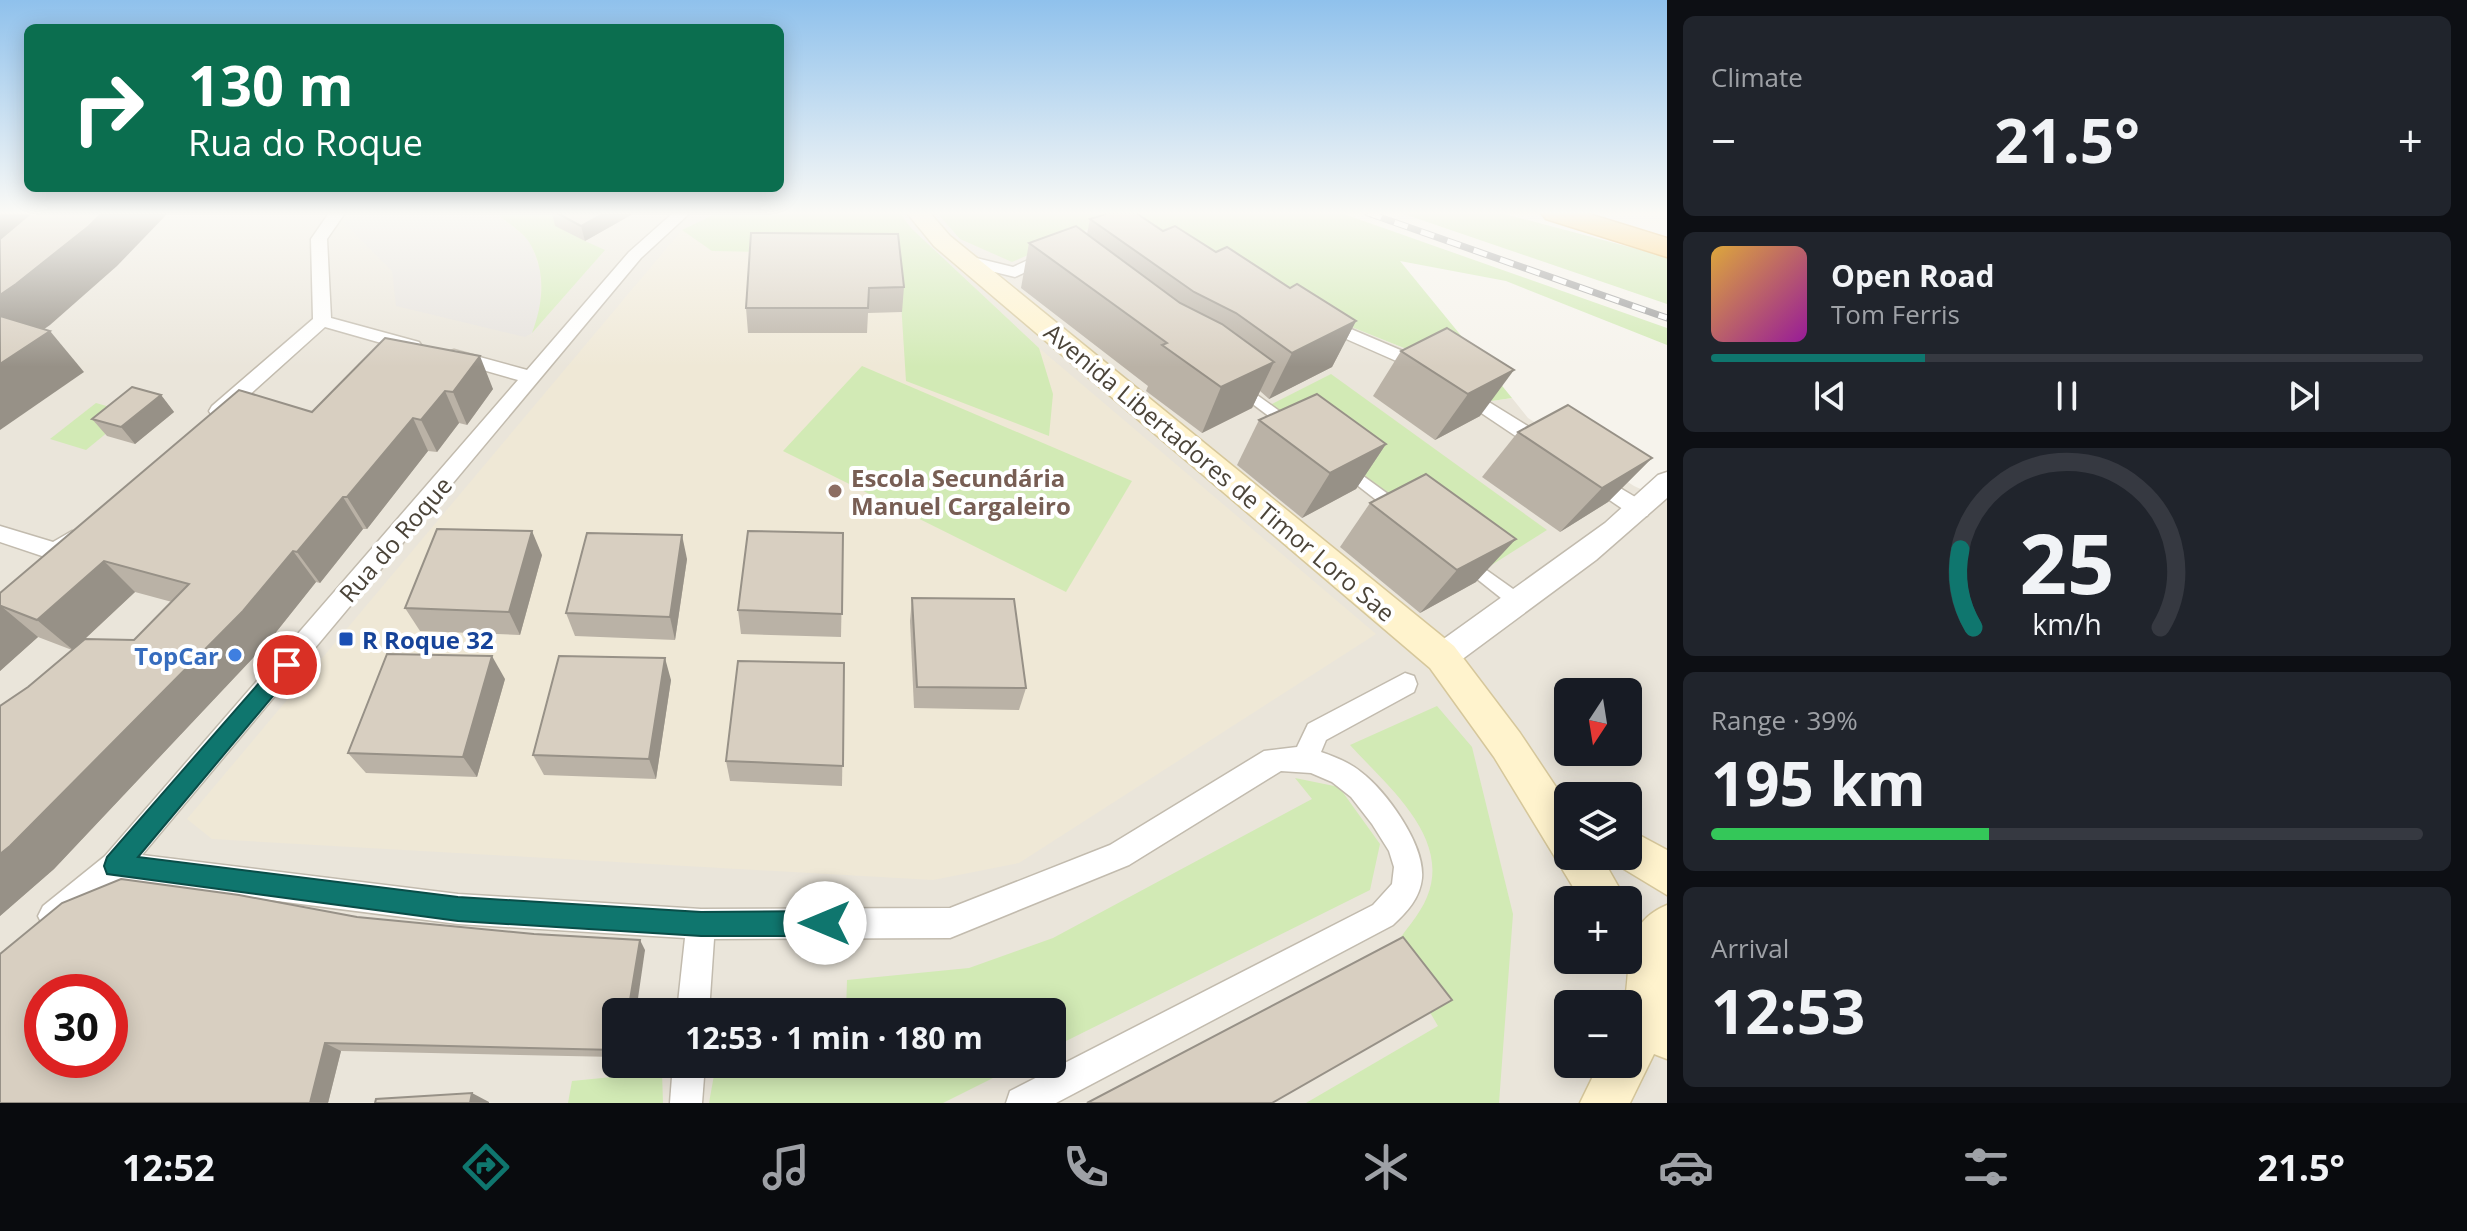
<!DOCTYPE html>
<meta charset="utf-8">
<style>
:root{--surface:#171b24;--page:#20242c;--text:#f1f3f6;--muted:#9ea1a6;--line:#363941;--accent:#0f766e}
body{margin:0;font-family:"Open Sans",sans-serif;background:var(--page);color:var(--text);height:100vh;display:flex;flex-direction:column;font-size:30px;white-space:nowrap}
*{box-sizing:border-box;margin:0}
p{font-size:26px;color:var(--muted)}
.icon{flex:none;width:44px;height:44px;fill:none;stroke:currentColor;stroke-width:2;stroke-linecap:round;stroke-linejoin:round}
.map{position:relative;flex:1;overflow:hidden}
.panel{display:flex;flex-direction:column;gap:16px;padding:16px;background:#0d0f14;width:800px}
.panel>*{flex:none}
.top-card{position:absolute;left:24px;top:24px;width:760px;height:168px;border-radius:12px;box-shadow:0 4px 20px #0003;background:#0b6e4f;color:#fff;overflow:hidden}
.needle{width:52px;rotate:192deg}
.tools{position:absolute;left:1554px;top:678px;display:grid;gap:16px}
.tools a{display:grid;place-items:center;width:88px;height:88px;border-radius:12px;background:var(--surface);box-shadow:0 4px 20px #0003;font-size:40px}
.speed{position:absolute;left:24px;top:974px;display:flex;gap:16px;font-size:40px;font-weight:700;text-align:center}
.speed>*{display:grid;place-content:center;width:104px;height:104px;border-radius:50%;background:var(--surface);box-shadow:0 4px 20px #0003;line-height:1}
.speed .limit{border:12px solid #d22;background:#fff;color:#111}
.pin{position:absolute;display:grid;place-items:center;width:68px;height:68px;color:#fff;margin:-34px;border:4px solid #fff;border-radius:50%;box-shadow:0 2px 8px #0007}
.me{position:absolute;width:88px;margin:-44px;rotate:270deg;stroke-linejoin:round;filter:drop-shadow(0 0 6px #0008)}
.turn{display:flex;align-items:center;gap:28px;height:168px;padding:0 32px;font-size:36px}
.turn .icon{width:104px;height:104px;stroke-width:2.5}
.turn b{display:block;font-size:56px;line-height:68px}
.big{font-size:60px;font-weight:700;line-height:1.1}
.panel .widget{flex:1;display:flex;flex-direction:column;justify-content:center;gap:12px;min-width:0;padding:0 28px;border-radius:12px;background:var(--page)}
.panel .dial{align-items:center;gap:0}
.dial svg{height:208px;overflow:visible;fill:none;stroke:var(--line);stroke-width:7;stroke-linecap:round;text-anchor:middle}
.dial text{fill:var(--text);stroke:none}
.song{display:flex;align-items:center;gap:24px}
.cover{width:96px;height:96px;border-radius:12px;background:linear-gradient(135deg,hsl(40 70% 55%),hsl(300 70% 35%))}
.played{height:8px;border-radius:4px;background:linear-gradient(90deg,var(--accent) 30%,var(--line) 30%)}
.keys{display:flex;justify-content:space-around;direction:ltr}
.heat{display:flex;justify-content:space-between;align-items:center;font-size:44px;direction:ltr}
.charge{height:12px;border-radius:6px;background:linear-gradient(90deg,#34c759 39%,var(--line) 0)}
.trip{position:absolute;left:602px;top:998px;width:464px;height:80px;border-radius:12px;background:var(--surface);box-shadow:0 4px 20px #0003;font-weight:700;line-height:80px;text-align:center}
.dock{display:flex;height:128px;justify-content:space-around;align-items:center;background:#090b0e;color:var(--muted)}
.dock .icon{width:56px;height:56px}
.dock .current{color:var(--accent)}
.dock b{font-size:36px;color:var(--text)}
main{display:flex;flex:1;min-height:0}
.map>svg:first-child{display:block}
</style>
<main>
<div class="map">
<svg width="1667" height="1103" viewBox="0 0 1667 1103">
<rect width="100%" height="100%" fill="#f6f3ec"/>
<path fill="#eae5da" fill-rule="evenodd" d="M0,213H937L960,239L1090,228L1123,236L1419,354L1492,401L1512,398L1528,418L1634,486L1667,501V1103H0ZM1568,692H1628V752H1568ZM1568,796H1628V856H1568ZM1568,900H1628V960H1568ZM42,992H110V1060H42ZM1568,1004H1628V1064H1568ZM616,1012H1052V1064H616Z"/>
<path fill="#e6e2dd" d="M366,213H496L529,241L540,270V310L532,333L525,337L396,306L392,271L343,222Z"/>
<path fill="#efe8d6" d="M717,213H900L911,228L1039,348L1376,634L1019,863L933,880L212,839L187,819L682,230Z"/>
<g fill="#d2eab5">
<path d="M496,213H579L585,241L605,250L532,333C543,304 547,271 529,242C522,231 506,222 496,213Z"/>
<path d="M717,213H900L911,228L1039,348L1053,394L1049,436L906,381L898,255L712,251L682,230Z"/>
<path d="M937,213H1341L1667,328V345L1506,281L1400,261L1512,398L1492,401L1419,354L1123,236L1090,228L1012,262L960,239Z"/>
<path d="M1401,213H1501L1667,257V304Z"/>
<path d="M862,366L1132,481L1066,592L783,451Z"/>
<path d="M1331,374L1547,530L1487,568L1266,407Z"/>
<path d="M96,403L131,413L86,450L50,439Z"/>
<path d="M1437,706L1472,747L1513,914L1499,1103H1306L1438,1026L1393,949C1403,932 1420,915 1427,897C1452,837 1385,784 1350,745Z"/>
<path d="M1295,778L1339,787L1380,844L1370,890L1052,1048V1012H846L847,980L969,968L1053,938L1312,799Z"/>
<path d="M716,1064H1021L943,1103H709Z"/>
<path d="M662,1072L663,1103H568L572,1081Z"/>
</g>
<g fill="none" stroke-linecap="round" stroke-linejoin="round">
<g stroke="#c2bbae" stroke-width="3">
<g id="pedestrian">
<path d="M1239,382L1296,423L1298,426L1296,429H1286L1234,390V384Z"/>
<path d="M1344,462L1403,505L1406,509L1403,513H1393L1339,471L1337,467L1339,463Z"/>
<path d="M1468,557L1523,596L1525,601L1523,606H1511L1462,567L1460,563L1462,559Z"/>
</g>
</g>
<g stroke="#c2bbae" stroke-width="3">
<g id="minor">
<path d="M329,213H345L327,239L331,318L419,342L422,346L413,352L325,327L226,416H212L209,411L212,406L313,319L311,239Z"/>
<path d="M673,213H690L641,258L142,855L458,894L701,909L950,908L1110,845L1264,751L1297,747L1308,724L1405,673L1414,676L1417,684L1414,692L1326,740L1321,752C1335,757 1349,762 1361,772C1386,791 1425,844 1422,878C1420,898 1407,912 1393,925L1056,1103H1006L1010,1091L1373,905L1392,884L1394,867L1389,851L1372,824L1351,797L1332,782L1311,773L1281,771L1129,865L950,938L714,939L709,1012H677L685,938L458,924L119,881L63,926L53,931L43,926L38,916L43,906L105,856L518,380L448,360L445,356L448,352L454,350L527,370L629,252Z"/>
<path d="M1050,250L1056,252V258L1015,277L958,263L956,260L964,255L1013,267Z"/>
<path d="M1325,318L1431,363L1434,367L1425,373L1419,371L1319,327L1316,323Z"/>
<path d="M1463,386L1552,441L1555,446L1552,451H1538L1456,396L1454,392L1456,388Z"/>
<path d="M1593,472L1647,504L1651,510L1647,516H1633L1586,484L1583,479L1586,474Z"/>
<path d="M0,526L53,542L72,531L80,533L83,539L65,558L57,561L0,542Z"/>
<path d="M673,1064H705L702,1103H670Z"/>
</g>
</g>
<g stroke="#c2bbae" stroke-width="3">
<path id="tertiary" d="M1667,472V498L1596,560L1453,666L1442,670L1431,666L1427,657L1431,648L1605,523L1658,475Z"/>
</g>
<g stroke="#d6c79b" stroke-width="3">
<g id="secondary">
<path d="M907,213H930L950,236L1454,646L1520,733L1568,805V856H1601L1626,900H1581L1494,757L1430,668L934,246Z"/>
<path d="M1628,829L1667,850V895L1614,863L1611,856H1628Z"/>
<path d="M1667,905V1059L1654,1054L1630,1103H1580L1599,1064H1628V1004H1624C1633,966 1619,925 1667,905Z"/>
</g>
</g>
<g stroke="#e0a43c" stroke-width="3">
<path id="motorway" d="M1541,213H1586L1667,238V257L1546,219Z"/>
</g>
<use href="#pedestrian" fill="#fff" fill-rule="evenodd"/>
<use href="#minor" fill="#fff" fill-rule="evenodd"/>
<use href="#tertiary" fill="#fff" fill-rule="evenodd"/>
<use href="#secondary" fill="#fff3cd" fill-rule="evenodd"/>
<use href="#motorway" fill="#ffcf6e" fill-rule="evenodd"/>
<g stroke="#9a9a9a" stroke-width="7">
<path id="rail" d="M1368,213L1667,318"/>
</g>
<use href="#rail" stroke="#fff" stroke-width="5" stroke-dasharray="14" stroke-linecap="butt"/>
</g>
<g fill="#bab2a6" fill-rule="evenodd">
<path d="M552,213H631V215L585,241L555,226Z"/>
<path d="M1090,219L1163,231L1216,252L1356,321L1332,367L1269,399L1260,391L1252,408L1202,433L1146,391L1148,386L1021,288L1029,243L1087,234Z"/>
<path d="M751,233L904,287L902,312L868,313L867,333H748L746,308Z"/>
<path d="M1447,328L1480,416L1435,440L1373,396L1401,351Z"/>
<path d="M385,338L493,389L467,425L459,423L437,452L428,451L367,529H363L320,583L316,582L269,641L54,869L0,916V706L28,687L72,650L38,637L0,671V593L312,412ZM135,592L172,602L134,640L85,639Z"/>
<path d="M161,395L174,412L135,444L107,436L92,419Z"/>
<path d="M1259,420L1386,444L1356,489L1302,518L1237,465Z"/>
<path d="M1518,432L1652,458L1608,502L1560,532L1482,477Z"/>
<path d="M1370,503L1476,582L1420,613L1340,547Z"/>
<path d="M843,533L841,637L741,634L738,610Z"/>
<path d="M542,555L520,635L420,631L405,608Z"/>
<path d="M687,559L675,640L575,636L566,613Z"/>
<path d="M912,598L1026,688L1019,710L914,708L910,621Z"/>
<path d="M844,663L842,786L730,781L726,761Z"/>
<path d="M505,679L477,777L366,773L348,753Z"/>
<path d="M671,680L656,779L544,775L533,755Z"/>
<path d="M357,917L645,950L616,1012V1057L341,1051L328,1103H0Z"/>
</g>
<g fill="#979187">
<path d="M0,213H72L0,276Z"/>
<path d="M102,213H168L117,266L50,325L14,350L0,334V295Z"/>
<path d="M604,213H631V215L585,241L581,226Z"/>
<path d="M1356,321L1332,367L1269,399L1292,353Z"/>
<path d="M50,331L84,372L0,430V364Z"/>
<path d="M480,356L493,389L467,425L453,392Z"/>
<path d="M1274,362L1252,408L1202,433L1221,387Z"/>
<path d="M1514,370L1480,416L1435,440L1468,394Z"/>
<path d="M445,391L459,423L437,452L421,420Z"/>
<path d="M161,395L174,412L135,444L121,427Z"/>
<path d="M413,418L428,451L367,529L347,497Z"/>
<path d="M1386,444L1356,489L1302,518L1330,473Z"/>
<path d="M1652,458L1608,502L1560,532L1602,488Z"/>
<path d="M343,497L363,529L320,583L297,552Z"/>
<path d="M532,531L542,555L520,635L509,612Z"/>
<path d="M682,535L687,559L675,640L670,617Z"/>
<path d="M1516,539L1476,582L1420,613L1457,570Z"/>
<path d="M293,551L316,582L269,641L54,869L0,916V854Z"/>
<path d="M104,561L135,592L73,650L37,620Z"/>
<path d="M1,606L38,637L0,671V607Z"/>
<path d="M492,656L505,679L477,777L463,757Z"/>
<path d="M665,658L671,680L656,779L649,759Z"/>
<path d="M640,940L645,950L636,1012H628Z"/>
<path d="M325,1043L341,1051L328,1103H310Z"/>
<path d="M472,1093L489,1102V1103H470Z"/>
</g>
<g fill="#d8cfc1" stroke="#979187" stroke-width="2" fill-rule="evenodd">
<path d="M31,213H102L89,226L16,284L0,295V239Z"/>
<path d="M557,213H604L581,226Z"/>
<path d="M1109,213H1136L1163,231L1175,226L1216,252L1227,247L1290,288L1297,284L1356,321L1292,353L1236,313L1194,292L1090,219Z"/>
<path d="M1076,226L1180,303L1222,324L1274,362L1221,387L1162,345L1167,343L1029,243Z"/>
<path d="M751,233L898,234L904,287L869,288L868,308H746Z"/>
<path d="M0,316L50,331L0,364Z"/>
<path d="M1447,328L1514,370L1468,394L1401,351Z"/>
<path d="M385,338L480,356L453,392L445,391L421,420L413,418L347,497H343L297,552L293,551L243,611L10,846L0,854V706L28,687L85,639L134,640L189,584L104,561L37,620L1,606L0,607V593L239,390L312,412Z"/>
<path d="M132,387L161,395L121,427L92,419Z"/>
<path d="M1317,394L1386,444L1330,473L1259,420Z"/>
<path d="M1568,405L1652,458L1602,488L1518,432Z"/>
<path d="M1426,474L1516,539L1457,570L1370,503Z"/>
<path d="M437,529L532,531L509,612L405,608Z"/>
<path d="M748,531L843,533L842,614L738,610Z"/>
<path d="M587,533L682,535L670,617L566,613Z"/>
<path d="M912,598L1014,599L1026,688L917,687Z"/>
<path d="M387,654L492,656L463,757L348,753Z"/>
<path d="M559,656L665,658L649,759L533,755Z"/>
<path d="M738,661L844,663L843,766L726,761Z"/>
<path d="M121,879L239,895L357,917L534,934L640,940L628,1012H616V1050L325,1043L310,1103H0V954L62,903ZM42,992H110V1060H42Z"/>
<path d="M1403,937L1452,1000L1272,1103H1087Z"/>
<path d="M472,1093L470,1103H375L376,1099Z"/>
</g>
<linearGradient id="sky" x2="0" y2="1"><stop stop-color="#8fc1ec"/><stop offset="0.58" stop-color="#fbfaf6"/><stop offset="1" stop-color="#fbfaf6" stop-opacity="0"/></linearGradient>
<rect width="1667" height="367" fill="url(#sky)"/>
<path fill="#0f766e" stroke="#0a4d48" stroke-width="2" d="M287,657L294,659L297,665L294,671L138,857L458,897L701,912L825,911L834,915L837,923L834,932L825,936H701L458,921L107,874L104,866L107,857L280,659Z"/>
<circle fill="#8d6e63" stroke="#fff" stroke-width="3" cx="835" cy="491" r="8"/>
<rect fill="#1a4fb4" stroke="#fff" stroke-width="3" x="338" y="631" width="16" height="16" rx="4"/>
<circle fill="#3f7fe0" stroke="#fff" stroke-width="3" cx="235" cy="655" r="8"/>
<g text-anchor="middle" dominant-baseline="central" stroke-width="8" stroke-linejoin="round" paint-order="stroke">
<g font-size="24" fill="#4b4439" stroke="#fff">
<text transform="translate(1220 472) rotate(40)">Avenida Libertadores de Timor Loro Sae</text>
<text transform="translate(395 539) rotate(-49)">Rua do Roque</text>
</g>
<g font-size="24" font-weight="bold" fill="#785e54" stroke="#fff" text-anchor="start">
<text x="851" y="477">Escola Secundária<tspan x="851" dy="28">Manuel Cargaleiro</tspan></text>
</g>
<g font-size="24" font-weight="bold" fill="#164399" stroke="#fff" text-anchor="start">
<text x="362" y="639">R Roque 32</text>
</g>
<g font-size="24" font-weight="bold" fill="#366cbe" stroke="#fff" text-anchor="end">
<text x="219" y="655">TopCar</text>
</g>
</g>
</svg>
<div class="tools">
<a><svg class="needle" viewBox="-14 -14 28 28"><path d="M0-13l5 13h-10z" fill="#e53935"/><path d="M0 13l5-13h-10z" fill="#9ea1a6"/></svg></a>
<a><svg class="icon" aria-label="layers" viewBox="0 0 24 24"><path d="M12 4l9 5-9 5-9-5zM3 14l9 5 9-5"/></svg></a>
<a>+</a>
<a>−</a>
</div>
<div class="speed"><div class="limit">30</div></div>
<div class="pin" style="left:287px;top:665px;background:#d93025"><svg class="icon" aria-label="arrive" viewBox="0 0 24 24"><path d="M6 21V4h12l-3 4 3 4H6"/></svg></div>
<svg class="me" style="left:825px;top:923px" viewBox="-20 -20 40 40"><circle r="19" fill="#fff"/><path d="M0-13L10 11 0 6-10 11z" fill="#0f766e"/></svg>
<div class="trip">12:53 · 1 min · 180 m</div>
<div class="top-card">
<div class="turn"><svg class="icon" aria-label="right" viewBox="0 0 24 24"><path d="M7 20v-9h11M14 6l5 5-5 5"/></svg><div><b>130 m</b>Rua do Roque</div></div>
</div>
</div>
<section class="panel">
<div class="widget"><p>Climate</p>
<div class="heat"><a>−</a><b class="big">21.5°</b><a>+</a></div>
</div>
<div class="widget">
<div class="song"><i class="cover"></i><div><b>Open Road</b><p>Tom Ferris</p></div></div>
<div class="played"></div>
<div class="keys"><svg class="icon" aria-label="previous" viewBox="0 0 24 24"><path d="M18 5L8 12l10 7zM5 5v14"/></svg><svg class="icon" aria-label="pause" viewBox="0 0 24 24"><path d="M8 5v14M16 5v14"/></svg><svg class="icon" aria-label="next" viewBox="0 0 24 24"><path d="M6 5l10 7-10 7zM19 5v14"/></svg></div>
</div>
<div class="widget dial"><svg viewBox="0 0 100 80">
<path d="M14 69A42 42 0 1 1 86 69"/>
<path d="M14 69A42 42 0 0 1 9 39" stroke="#0f766e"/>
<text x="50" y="56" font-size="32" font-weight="700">25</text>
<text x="50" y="72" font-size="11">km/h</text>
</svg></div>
<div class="widget"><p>Range · 39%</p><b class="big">195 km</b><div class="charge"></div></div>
<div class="widget"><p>Arrival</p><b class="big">12:53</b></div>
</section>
</main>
<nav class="dock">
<b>12:52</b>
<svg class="icon current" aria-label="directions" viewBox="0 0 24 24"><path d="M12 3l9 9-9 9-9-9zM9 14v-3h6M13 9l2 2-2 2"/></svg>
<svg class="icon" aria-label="music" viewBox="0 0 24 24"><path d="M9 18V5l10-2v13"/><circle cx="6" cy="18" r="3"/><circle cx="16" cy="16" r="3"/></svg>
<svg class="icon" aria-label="phone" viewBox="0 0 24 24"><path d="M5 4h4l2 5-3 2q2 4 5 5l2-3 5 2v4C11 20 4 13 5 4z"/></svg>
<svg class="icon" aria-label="climate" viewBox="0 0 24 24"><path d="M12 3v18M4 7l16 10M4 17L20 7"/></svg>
<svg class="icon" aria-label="car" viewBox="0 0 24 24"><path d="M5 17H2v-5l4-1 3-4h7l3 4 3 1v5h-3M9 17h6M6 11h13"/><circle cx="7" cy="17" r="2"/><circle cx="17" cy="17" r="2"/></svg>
<svg class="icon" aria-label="filters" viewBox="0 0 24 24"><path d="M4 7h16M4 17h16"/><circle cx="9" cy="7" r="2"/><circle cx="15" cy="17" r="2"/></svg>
<b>21.5°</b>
</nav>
